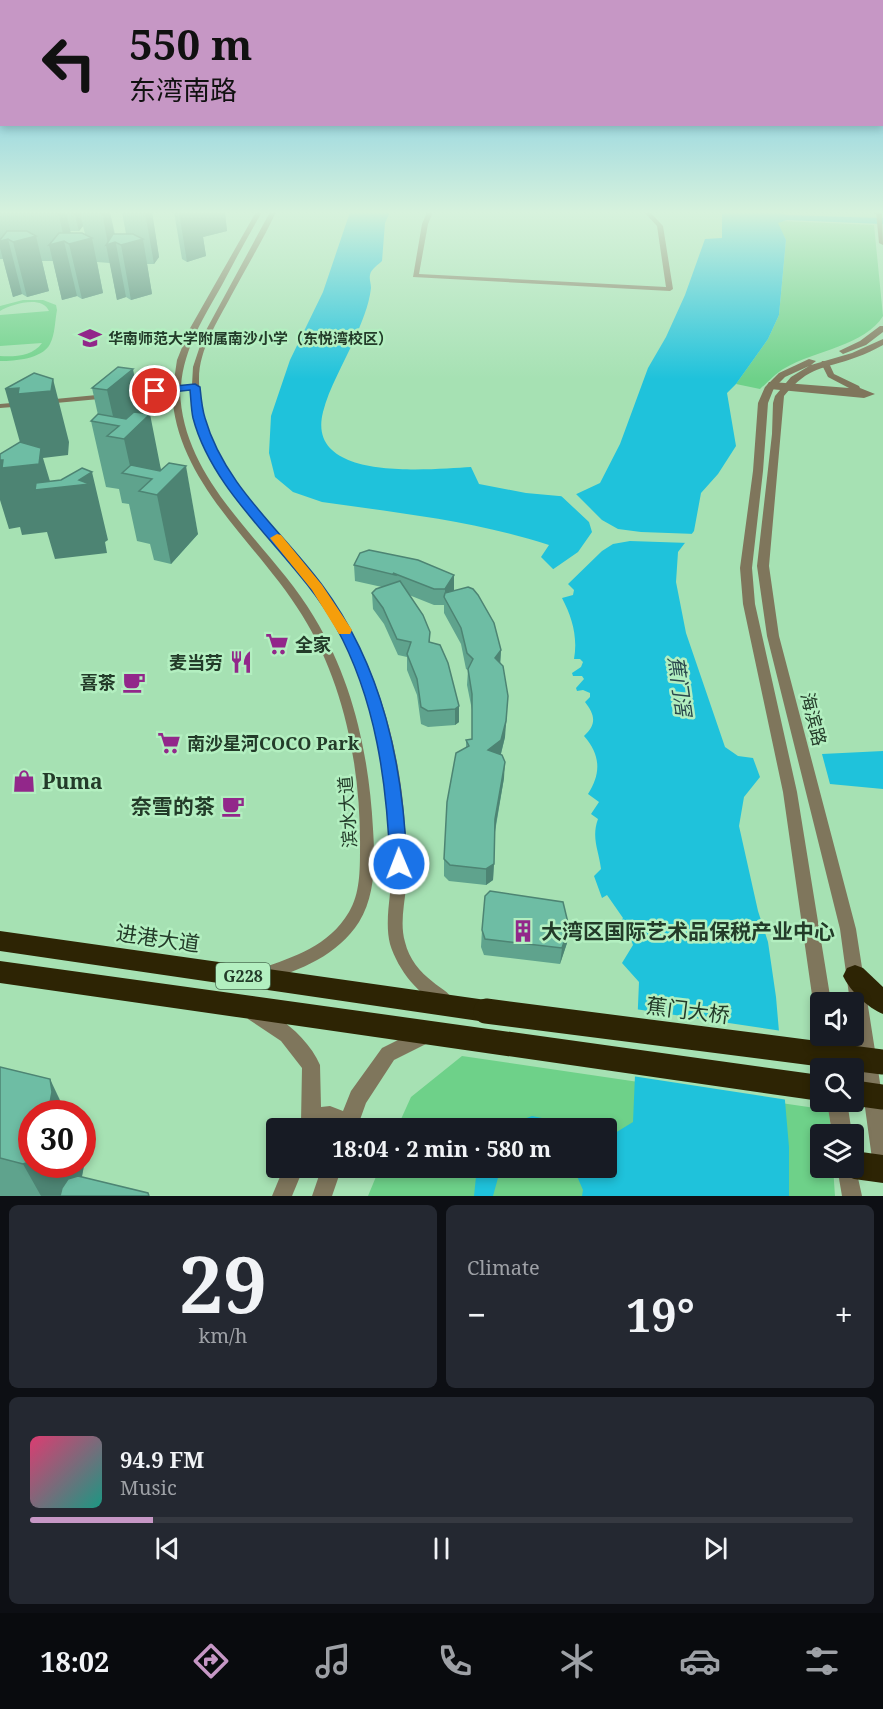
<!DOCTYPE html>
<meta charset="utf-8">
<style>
:root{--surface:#171b24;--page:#242831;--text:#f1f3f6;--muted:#9ea1a6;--line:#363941;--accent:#c697c5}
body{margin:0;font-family:"Noto Serif","Noto Sans SC",serif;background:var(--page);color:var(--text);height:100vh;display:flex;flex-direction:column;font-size:22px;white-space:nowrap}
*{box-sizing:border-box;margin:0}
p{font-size:20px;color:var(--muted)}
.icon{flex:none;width:33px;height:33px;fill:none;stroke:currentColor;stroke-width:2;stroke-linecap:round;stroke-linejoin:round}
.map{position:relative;height:1196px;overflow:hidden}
.panel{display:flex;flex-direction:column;gap:9px;padding:9px;background:#0d0f14;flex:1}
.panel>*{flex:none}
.hud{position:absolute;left:0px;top:0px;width:884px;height:126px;box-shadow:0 3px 9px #0003;background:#c697c5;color:#111;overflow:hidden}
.tools{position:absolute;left:810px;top:992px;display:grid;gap:12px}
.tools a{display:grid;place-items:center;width:54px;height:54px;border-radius:6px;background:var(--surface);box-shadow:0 3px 9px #0003;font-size:30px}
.speed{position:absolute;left:18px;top:1100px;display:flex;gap:12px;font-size:30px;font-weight:700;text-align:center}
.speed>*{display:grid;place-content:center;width:78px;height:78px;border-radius:50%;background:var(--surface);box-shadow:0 3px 9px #0003;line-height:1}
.speed .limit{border:9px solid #d22;background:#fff;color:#111}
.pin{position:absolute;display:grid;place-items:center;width:51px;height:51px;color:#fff;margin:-26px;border:3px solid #fff;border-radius:50%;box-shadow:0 2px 6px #0007}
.me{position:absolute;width:66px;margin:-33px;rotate:359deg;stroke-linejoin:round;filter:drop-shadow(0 0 4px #0008)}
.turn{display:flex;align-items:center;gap:21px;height:126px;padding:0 30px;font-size:27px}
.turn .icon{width:78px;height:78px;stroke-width:2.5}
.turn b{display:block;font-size:42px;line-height:51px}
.big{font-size:45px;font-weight:700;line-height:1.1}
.panel .widget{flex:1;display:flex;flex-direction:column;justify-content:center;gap:9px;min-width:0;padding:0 21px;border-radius:9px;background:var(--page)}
.panel .dial{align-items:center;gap:0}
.dial b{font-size:78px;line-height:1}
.song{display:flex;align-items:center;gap:18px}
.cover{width:72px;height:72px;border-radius:9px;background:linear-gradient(135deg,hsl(340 70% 55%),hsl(170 70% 35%))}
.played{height:6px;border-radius:3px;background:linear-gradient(90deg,var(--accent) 15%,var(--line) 15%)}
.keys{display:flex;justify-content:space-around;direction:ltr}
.heat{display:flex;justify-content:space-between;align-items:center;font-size:33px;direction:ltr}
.panel .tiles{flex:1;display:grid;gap:9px;grid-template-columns:1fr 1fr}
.widget:last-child{grid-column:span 2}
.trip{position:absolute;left:266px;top:1118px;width:351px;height:60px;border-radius:6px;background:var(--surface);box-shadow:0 3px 9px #0003;font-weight:700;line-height:60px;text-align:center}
.menu{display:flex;height:96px;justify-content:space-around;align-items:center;background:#090b0e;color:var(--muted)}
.menu .icon{width:42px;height:42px}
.menu .current{color:var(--accent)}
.menu b{font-size:27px;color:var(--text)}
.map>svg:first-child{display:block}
</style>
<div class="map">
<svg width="883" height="1196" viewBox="0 0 883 1196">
<rect width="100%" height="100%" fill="#a6e1b3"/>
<g fill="#6ed189">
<path d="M780,221L874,225L883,316C866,345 814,351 785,368C776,373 768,382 760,389L736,384L768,339L779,315L786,240L777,223Z"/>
<path d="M23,300H43L56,305L57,310C55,320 55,335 50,344C42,359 15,361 0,361V356C15,357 33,356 42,343L0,346V315L49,311C42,295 12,304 0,311V306Z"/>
<path d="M462,1056L829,1110L831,1134H820V1167H833L835,1196H368L380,1167H606V1128H397L411,1097Z"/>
</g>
<g fill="#1fc2db">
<path d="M350,212H388L389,214L385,223L382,261C378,265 371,269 370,275C369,279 371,283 371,288C369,306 361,324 354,340C344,363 329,388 323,412C305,483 431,469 471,467L479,484L526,493L570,497L600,483L620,444L648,368L666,337L685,295L705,239L722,238V212H777L786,215L883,218V224L787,220L778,223L786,240L779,315L768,339L736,384L727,393L736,446L718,474L701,493L694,531L678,552L676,582L686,633L725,747L738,756L753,758L760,777L744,797L739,826L758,911L768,942L776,997L789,1147V1196H582L583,1190L573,1167H606V1131L615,1133L633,1122L639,982L622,963L633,945L628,931L620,923L623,918L607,895L602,898L594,876L601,869C599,851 591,838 598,819L591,814L599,802L588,794C601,774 601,755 584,736C597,724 595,715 585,702L590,697V693L583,690L577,691L576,688L584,679L582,676H573L572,673L581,667L583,662L580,659H574C578,637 572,617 562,598L573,595L574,590L541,557L549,545C475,521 399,513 322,502L293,492L275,477L269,453L271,416L290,360L323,292Z"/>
<path d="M883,751V789L830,784L822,754Z"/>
<path d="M532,1116L592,1128H500Z"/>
<path d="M477,1167H501L493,1196H474Z"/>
</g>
<g fill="#a6e1b3">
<path d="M574,492L602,520L618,529L641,532L696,534L689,543L630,541L613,544L602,551L566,586L552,570L578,552L592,532L589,522L558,493Z"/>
<path d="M635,1009L782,1031L788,1100L632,1076Z"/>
</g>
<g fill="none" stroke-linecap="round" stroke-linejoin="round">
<g fill="#7f765c" fill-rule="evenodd">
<path d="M256,212H262C248,236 235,260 222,285C204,317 184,348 181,386L192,385L193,367L204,334L270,212H276C263,240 246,268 231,296C218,321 199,349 199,379C198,478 302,548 348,626C387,693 405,776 406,852C406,864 406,876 406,888C404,906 400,925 405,942C409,959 420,972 433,982C440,988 449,992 453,1000L450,1005L445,1007C419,997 398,970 390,944C384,920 392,891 392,867C392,817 387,767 374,719C363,677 345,635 319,599C280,546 207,479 194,412C193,405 193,397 192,390L180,391C183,484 270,543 314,617C353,681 369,755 373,829C375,860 376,894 359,922C338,955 301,970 265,981L260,979L257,974L260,969C295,956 328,947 349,912C360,894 360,870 360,850C361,770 345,684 302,615C257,542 176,483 172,392L125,396L121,394L125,392L173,387L177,360L189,330Z"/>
<path d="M427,212H433L428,224L419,274L666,287L657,226L644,212H650L663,226L673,289L670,291L413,277L422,224Z"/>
<path d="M822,361H828L834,374L859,386L860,388L875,394L864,398L770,389L766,387L769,382H772L849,388L828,377L821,363Z"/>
<path d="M107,394H110V398L45,404L41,402L45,400Z"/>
<path d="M23,402L27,404L26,406L0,408V404Z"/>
</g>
<g fill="#7f765c" fill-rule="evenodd">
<path d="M876,212H882L883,245L879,243Z"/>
<path d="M880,326H883V332L866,345L843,354L839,351L860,341Z"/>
<path d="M883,339V345C875,349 866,354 857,357C822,370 810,365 784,396L769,566L779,636L856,929L883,1102V1176L876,1173L873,1166L854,1027V1002H850L840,929L767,636L757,566L772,434L773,403L775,396L791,377L809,366L785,377L774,388L768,403L763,471L752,568L755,604L797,792L831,1002H820V1010L816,1008L813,1002L783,792L743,604L740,568L753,471L758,403L765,387L779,373L809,359L816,361L811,365L852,353Z"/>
<path d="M254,1005C280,1015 309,1039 320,1065L321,1107L330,1106L343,1111L351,1091L382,1048L426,1026L432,1029L435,1035L432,1041L394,1060L366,1103L357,1128H333L330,1125L319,1128H299L301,1122L302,1068L281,1041L248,1019L245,1013L248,1007Z"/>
<path d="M820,1029V1035H836L841,1068H823L818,1035Z"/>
<path d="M827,1101H847L852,1134H832Z"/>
<path d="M854,1160L862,1196H842L837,1167H854Z"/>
<path d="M284,1167H304L292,1196H272Z"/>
<path d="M322,1167H342L332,1196H312Z"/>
</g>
<path fill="#594c24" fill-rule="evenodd" d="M872,212H880L882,214L879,216Z"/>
<g fill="#2d2404" fill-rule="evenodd">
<path d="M0,931L486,1000L495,1003L498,1011L495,1019L486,1022L0,951Z"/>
<path d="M0,961L820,1075V1101L0,983Z"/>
<path d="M855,965L863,968L883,987V1014C868,1008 850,991 843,976L847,968Z"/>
<path d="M854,1151L883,1155V1183L854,1179L844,1175L841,1167H854Z"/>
</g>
<g stroke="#2d2404" stroke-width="25">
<path d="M486,1011L883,1062"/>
<path d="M854,1093L883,1097"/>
</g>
</g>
<g fill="#5fa38d" fill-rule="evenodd">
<path d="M0,212H110L115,234H126L122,212H152L159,257L154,264H147L152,294L131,300L126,297L117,300L110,263L97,262L103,293L82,299L77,296L62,300L53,261H42L49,291L27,297L22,294L13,297L3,259H0ZM83,226L85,234L71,233L70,231H79Z"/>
<path d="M174,212H229L225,213L227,231L203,237L206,256L187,262L182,259Z"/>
<path d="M118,367L142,413L161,470L198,534L171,564L154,560L150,544L137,541L129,504L122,503L119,489L106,487L91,421L98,415L92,388Z"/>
<path d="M354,565L454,575V591L501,650L500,664L505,737L501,754L504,778L495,832L493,880L486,885L449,881L444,876V859L466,747V740L472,739V710L467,685L468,670L466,669L461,644L444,613V605H434L409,595L430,632V642L459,706V722L455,725L428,727L421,724L417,695L407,670V657L398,655L384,624L373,609L372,593L382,587L355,581Z"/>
<path d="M482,930L567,943L560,964L484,955L481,947Z"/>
<path d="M0,1067L85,1160L82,1177L148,1193L149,1196H0Z"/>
</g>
<g fill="#4d8473">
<path d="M58,212H66L73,243L92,238L103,293L82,299L69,244L65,242Z"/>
<path d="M74,212H80L83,226L79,231Z"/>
<path d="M102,212H110L126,297L117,300L106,245L108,244Z"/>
<path d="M145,212H152L159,257L154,264Z"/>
<path d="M179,212H229L225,213L227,231L203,237L206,256L187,262Z"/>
<path d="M36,236L49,291L27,297L13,242Z"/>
<path d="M8,239L22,294L13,297L0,248V241Z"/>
<path d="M143,239L152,294L131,300L121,245Z"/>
<path d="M64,241L77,296L62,300L49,245Z"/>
<path d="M133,369L143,420L150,414L163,480L152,479L132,475L124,439L119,426L115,425L107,390Z"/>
<path d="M53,379L69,442L68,455L43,458L52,488L79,480L92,472L108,540L105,542L107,553L55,559L47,532L22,535L20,527L9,529L0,500V460L23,453L5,389Z"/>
<path d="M186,466L198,534L171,564L157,495Z"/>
<path d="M454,575V591L445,598V589Z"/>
<path d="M501,650L500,666L495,658Z"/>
<path d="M459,706V722L455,725V709Z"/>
<path d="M507,712L505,737L500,757L488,750Z"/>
<path d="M505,762L504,778L494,835L495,819Z"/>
<path d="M494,864L493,880L486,885V869Z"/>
<path d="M569,927L567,943L560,964L562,948Z"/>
<path d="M50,1079L66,1113H48Z"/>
<path d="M82,1148L85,1160L78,1196H41L23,1164L32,1161V1164H82Z"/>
</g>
<g fill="#6ebda4" stroke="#4d8473" stroke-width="1.5">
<path d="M7,231H27L36,236L13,242L8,239L0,241V240Z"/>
<path d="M59,233H82L92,238L69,244L64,241L49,245Z"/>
<path d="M113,234H133L143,239L121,245L115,242L106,245Z"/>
<path d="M118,367L133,369L107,390L92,388Z"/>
<path d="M34,373L53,379L51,391L18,394L19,388L5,389Z"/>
<path d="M134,412L150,414L124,439L107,436L119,426L91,421L98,414L126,419Z"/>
<path d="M20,442L41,448L39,464L2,468L3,460H0V454Z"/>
<path d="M169,463L186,466L157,495L139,491L152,479L122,473L131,465L160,471Z"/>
<path d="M82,468L92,472L79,480L90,484L35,490L36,483L61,480Z"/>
<path d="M369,550L418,560L454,575L445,589H434L393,573L395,575L354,565L360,553Z"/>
<path d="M400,581L423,615L430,632L429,642L440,645L448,663L459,706L455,709L428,711L421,707L417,679L407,654L411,642L397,639L383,608L372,593L376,589Z"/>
<path d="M468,587L473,589L478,595L494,623L501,650L495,658L503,666L508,696L506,721L501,740L488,750L502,755L505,762L495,819L494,864L486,869L450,865L444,859L447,802L456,753L469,746L466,740L472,739V694L468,669L473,659L467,653L461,628L444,597L445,593Z"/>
<path d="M490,891L563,902L569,927L562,948L485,939L482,930L485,896Z"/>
<path d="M0,1067L50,1079L52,1092L48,1113H32V1161L23,1164L0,1158Z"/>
<path d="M78,1176L148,1193L149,1196H60L62,1188L68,1179Z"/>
</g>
<linearGradient id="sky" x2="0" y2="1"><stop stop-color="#57bae3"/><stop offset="0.56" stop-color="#d7f2dd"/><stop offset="1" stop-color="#d7f2dd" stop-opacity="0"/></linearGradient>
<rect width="883" height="379" fill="url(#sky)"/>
<path fill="#1a73e8" stroke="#114b97" stroke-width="1.5" d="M195,384L200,387C201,397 202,409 205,418C224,485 282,531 322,585C383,667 403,765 407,864L405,870L399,872L392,870L390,864C387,783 376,700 336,627C296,555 214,498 193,418C191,409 191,399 190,390L155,394L149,391L155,388Z"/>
<path fill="#f59e0b" d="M277,534L281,535L322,585L352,630L350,634H339L312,590L270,538Z"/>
<defs>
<g id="school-bare" transform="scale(1.8)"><path d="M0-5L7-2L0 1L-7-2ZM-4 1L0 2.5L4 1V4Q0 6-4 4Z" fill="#92278a" stroke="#b3efc0" stroke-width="2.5" paint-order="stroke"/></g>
<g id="supermarket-bare" transform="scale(1.8)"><path d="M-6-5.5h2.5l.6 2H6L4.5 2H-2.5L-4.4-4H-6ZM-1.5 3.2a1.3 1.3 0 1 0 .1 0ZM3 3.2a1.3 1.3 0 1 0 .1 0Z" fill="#92278a" stroke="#b3efc0" stroke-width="2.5" paint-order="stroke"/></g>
<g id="restaurant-bare" transform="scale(1.8)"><path d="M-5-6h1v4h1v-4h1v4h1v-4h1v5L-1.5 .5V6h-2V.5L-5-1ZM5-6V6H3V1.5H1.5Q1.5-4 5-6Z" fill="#92278a" stroke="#b3efc0" stroke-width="2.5" paint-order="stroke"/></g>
<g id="cafe-bare" transform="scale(1.8)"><path d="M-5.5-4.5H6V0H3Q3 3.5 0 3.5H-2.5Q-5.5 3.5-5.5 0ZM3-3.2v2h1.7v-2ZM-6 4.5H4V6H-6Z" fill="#92278a" stroke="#b3efc0" stroke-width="2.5" paint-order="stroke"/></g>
<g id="shop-bare" transform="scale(1.8)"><path d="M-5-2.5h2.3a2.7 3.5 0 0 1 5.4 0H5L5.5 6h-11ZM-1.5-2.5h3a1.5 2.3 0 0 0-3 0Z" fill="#92278a" stroke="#b3efc0" stroke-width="2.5" paint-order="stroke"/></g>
<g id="building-bare" transform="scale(1.8)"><path d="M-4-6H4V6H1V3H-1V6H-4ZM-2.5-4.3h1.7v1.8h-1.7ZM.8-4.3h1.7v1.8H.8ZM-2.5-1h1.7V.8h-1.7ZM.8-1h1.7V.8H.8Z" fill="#92278a" stroke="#b3efc0" stroke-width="2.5" paint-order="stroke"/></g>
</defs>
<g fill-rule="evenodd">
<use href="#school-bare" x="90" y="338"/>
<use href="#supermarket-bare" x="277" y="644"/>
<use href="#restaurant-bare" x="241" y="662"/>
<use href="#cafe-bare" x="134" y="682"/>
<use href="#supermarket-bare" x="169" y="743"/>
<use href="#shop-bare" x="24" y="781"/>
<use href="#cafe-bare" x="233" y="806"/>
<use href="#building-bare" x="523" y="931"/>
</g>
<g text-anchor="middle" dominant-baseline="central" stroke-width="5" stroke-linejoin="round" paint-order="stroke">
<g font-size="15" font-weight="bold" fill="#233b29" stroke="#b3efc0" text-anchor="start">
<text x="108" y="338">华南师范大学附属南沙小学（东悦湾校区）</text>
</g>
<rect fill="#b3efc0" stroke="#4e7156" stroke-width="1.5" x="216" y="963" width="54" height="26" rx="4.5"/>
<g font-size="16" font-weight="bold" fill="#233b29">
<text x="243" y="976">G228</text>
</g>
<g font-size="18" font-weight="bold" fill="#233b29" stroke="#b3efc0" text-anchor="start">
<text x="295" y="644">全家</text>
<text x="223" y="662" text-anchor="end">麦当劳</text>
<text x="116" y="682" text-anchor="end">喜茶</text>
<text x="187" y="743">南沙星河COCO Park</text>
</g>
<g font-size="18" fill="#233b29" stroke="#b3efc0">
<text transform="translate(814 719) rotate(76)">海滨路</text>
<text transform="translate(347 812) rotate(-94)">滨水大道</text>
</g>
<g font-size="20" font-style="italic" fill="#28464c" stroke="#b3efc0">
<text transform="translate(680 686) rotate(82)">蕉门滘</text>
</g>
<g font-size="21" font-weight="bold" fill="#233b29" stroke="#b3efc0" text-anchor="start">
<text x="42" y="781">Puma</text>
<text x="215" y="806" text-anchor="end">奈雪的茶</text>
<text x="541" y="931">大湾区国际艺术品保税产业中心</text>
</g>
<g font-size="21" fill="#233b29" stroke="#b3efc0">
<text transform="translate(158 938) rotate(8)">进港大道</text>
<text transform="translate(688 1010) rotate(7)">蕉门大桥</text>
</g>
</g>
</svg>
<div class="tools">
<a><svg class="icon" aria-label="sound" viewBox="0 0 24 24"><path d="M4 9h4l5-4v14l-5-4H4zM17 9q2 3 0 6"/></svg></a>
<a><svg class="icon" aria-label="search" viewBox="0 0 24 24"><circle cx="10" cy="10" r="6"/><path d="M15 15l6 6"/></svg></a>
<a><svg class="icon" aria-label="layers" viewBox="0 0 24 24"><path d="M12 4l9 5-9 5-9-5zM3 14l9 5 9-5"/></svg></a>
</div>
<div class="speed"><div class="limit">30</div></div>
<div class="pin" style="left:155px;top:391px;background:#d93025"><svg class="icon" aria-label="arrive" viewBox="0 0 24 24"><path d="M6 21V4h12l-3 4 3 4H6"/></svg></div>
<svg class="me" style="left:399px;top:864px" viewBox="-20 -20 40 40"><circle r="17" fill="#1a73e8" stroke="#fff" stroke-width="3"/><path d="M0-11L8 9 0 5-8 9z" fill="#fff"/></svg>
<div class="trip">18:04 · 2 min · 580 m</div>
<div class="hud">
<div class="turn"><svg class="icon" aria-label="left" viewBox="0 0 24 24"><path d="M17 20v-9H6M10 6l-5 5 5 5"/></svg><div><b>550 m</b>东湾南路</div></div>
</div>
</div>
<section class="panel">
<div class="tiles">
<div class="widget dial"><b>29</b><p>km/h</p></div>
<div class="widget"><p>Climate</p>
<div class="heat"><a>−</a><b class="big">19°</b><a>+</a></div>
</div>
<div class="widget">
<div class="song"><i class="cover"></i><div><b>94.9 FM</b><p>Music</p></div></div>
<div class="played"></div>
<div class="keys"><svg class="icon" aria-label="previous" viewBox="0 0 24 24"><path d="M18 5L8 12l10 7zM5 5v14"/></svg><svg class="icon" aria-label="pause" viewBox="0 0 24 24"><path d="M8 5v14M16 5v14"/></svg><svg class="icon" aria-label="next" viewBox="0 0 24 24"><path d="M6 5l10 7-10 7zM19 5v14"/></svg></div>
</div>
</div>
</section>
<nav class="menu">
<b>18:02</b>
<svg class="icon current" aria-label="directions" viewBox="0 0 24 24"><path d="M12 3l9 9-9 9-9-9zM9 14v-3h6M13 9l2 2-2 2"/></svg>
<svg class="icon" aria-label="music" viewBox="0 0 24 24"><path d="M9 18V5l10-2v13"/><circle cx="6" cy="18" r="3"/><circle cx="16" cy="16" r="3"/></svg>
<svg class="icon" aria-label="phone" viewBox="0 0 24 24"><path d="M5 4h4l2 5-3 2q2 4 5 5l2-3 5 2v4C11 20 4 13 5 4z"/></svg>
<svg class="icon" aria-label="climate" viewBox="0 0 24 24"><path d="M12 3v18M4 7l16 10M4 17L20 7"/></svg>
<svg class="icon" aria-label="car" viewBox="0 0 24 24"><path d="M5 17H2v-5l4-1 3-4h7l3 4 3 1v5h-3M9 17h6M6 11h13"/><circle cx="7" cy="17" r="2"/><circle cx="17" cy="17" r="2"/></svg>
<svg class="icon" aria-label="filters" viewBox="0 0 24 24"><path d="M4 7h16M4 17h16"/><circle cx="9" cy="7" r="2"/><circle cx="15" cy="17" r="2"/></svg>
</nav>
